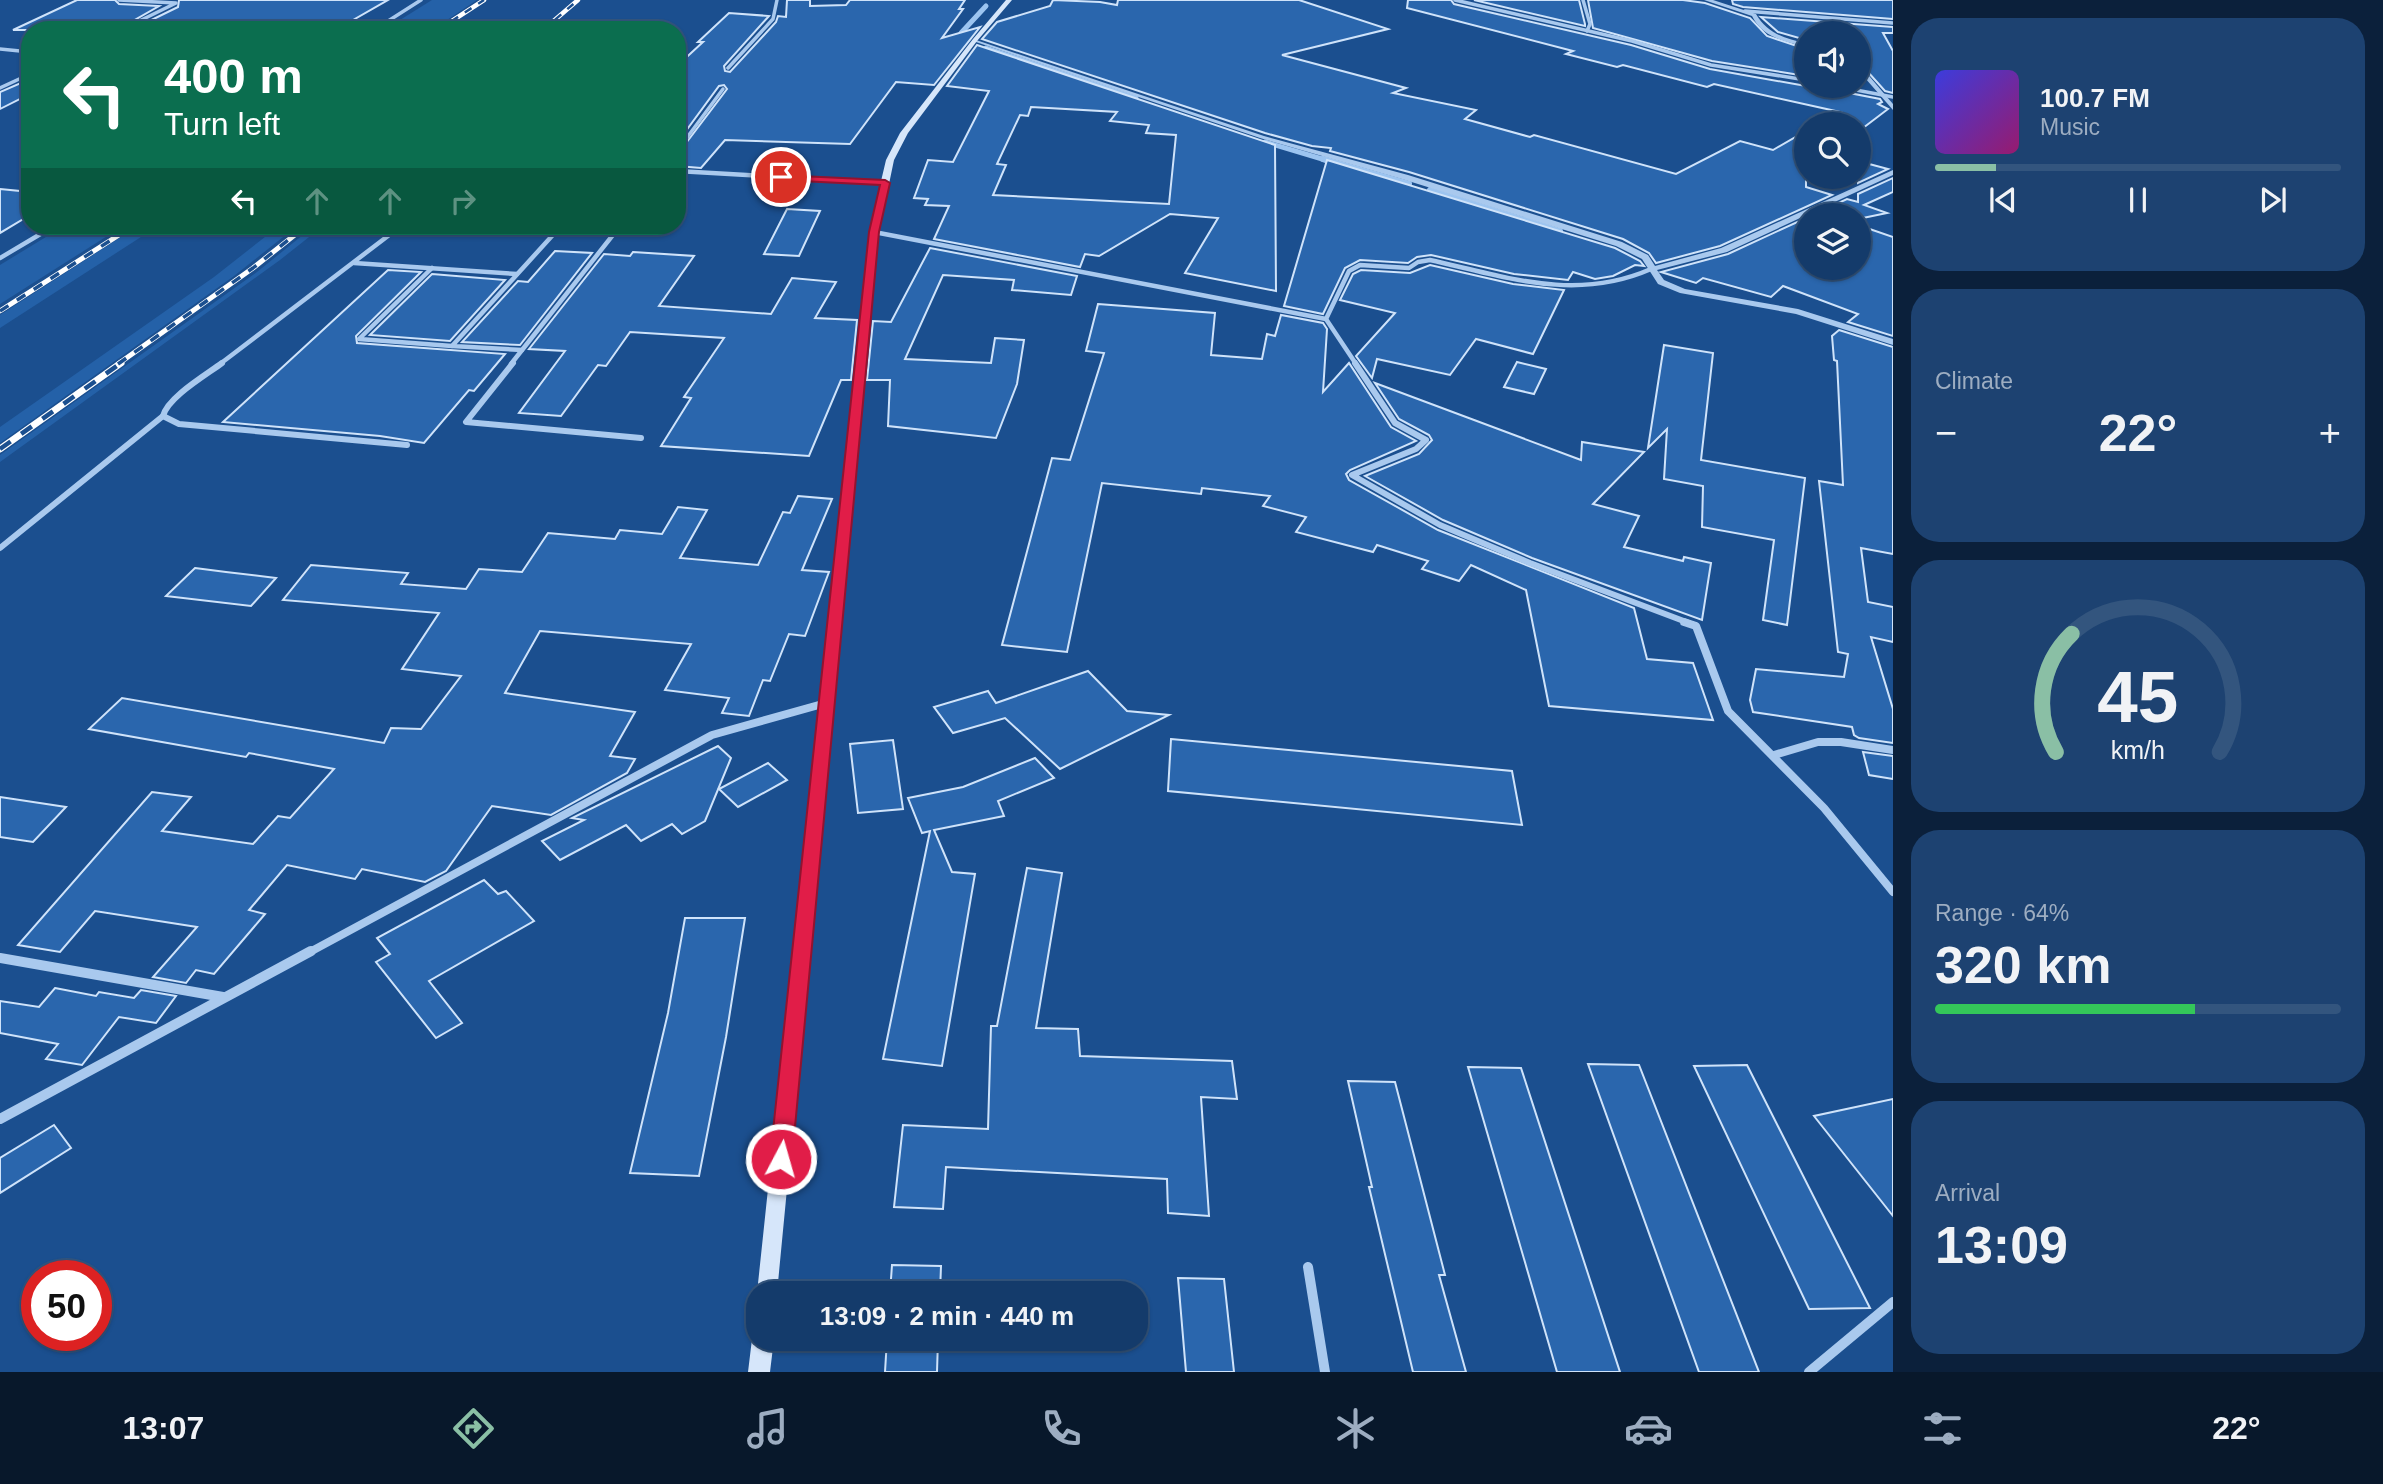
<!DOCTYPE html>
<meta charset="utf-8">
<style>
:root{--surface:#143b6b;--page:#1d4271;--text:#f1f3f6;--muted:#9dadc1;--line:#33557e;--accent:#8abfa5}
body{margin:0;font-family:Helvetica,sans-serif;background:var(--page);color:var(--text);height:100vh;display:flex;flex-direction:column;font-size:26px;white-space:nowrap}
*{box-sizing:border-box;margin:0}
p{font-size:23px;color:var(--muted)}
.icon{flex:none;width:38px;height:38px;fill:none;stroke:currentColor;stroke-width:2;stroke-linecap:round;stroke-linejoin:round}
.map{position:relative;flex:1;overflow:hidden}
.side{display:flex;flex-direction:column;gap:18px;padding:18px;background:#0b203b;width:490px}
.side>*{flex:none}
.hud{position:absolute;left:21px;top:21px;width:665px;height:214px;border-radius:28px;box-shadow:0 2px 5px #0004,0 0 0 2px var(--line);background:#0b6e4f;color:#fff;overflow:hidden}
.fabs{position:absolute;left:1794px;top:21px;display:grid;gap:14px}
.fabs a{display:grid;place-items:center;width:77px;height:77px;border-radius:50%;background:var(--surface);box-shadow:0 2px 5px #0004,0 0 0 2px var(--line);font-size:35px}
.speed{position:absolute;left:21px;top:1260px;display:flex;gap:14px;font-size:35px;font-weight:700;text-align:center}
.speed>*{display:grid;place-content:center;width:91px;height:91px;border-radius:50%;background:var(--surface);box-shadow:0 2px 5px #0004,0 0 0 2px var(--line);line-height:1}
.speed .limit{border:10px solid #d22;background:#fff;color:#111}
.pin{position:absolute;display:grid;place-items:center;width:60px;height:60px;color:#fff;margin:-30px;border:4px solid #fff;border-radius:50%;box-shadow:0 2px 7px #0007}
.me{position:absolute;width:77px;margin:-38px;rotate:6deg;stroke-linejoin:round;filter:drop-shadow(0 0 5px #0008)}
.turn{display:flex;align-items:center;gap:24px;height:147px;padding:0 28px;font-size:32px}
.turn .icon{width:91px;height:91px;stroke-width:2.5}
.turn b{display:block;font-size:49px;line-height:60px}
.lanes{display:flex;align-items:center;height:66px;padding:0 28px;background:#0003;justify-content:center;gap:35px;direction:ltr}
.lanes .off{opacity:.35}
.big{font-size:52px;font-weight:700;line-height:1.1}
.side .widget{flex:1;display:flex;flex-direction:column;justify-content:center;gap:10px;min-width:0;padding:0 24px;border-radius:28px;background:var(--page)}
.side .dial{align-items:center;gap:0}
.dial svg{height:182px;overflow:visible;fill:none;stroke:var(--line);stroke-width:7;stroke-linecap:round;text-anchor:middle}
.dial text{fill:var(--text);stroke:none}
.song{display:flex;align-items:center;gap:21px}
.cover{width:84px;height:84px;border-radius:10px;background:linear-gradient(135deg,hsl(240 70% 55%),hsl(320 70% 35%))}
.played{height:7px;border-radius:4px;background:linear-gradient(90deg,var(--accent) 15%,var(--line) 15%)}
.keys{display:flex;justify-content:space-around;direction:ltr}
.heat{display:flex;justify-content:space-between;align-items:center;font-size:38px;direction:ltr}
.charge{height:10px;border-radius:5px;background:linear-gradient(90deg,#34c759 64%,var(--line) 0)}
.trip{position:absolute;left:746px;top:1281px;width:402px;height:70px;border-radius:28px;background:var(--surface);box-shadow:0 2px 5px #0004,0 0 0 2px var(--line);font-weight:700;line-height:70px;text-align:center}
.dock{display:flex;height:112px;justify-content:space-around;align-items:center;background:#08182b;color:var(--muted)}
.dock .icon{width:49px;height:49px}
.dock .selected{color:var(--accent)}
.dock b{font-size:32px;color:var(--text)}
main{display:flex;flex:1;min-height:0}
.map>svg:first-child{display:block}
</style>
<main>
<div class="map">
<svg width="1893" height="1372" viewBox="0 0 1893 1372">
<rect width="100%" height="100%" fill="#1b4f8f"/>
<g fill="#2461a8">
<path d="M432,0H477L432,30H384Z"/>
<path d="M64,226H123L0,304V265Z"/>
<path d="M138,226H158L0,328V315Z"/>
<path d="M279,226H297L234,276L0,443V427L214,277Z"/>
<path d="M314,226H323L280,260L0,462V455L257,272Z"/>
</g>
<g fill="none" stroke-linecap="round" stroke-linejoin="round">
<g stroke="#9cc4f0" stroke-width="5">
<path d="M961,33L986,6"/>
<path d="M986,48L1136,98"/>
<path d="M1265,142L1329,161"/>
</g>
<g stroke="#9cc4f0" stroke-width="6">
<path d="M1323,159L1409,184"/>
<path d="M1430,190L1560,231"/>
</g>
</g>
<g fill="#2a66ad" stroke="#cfe3fa" stroke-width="2" fill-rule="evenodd">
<path d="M77,0H115L119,4L159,6L117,30H13Z"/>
<path d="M179,0H388L346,24L282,20L263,30H131L178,7Z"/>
<path d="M787,0H810V6L846,5L850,0H965L959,9H963L942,38L980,27L934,85L896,82L850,144L725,140L701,168L677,166V155L727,89L724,85L719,86L677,143V66L703,42H698L729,13L769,16L724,66L725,71L730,72L776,22L778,16L786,17Z"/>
<path d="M1053,0L1100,2L1117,5L1118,0H1299L1388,29L1282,55L1406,88L1393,93L1476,110L1465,119L1530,137L1534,135L1676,174L1740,141L1773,150L1806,131V187L1832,195L1720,246L1656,263L1649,253L1623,239L1409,172L1330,151L1331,148L1312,146L1265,133L982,39L997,22L1050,6Z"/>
<path d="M1408,0H1451L1454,4L1631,45L1710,69L1806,86H1831L1834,90L1880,99L1882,102L1878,104L1888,109L1863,128L1858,124L1828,119L1840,112L1714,84L1707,87L1623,65L1617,67L1566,54L1573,51L1407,8Z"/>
<path d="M1474,0H1579L1585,24V26Z"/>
<path d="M1588,0H1683L1705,3L1750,18L1767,36L1806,49V76L1712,61L1593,28Z"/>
<path d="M1732,0H1893V19L1743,7L1733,4Z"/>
<path d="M1761,17L1893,27V33H1883L1893,51V93L1885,91L1858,61V33H1806V40L1778,32Z"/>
<path d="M977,45L1275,145L1276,291L1185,273L1218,218L1170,214L1099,256L1085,254L1080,267L934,239L949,206L925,205L928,199L914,198L928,160L953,162L989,91L947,86ZM1031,107L1117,112L1110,121L1149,125L1146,133L1176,135L1169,204L993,195L1006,165L997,164L1020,115L1028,116Z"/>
<path d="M30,79V94L0,109V92Z"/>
<path d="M1327,160L1615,248L1640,261L1644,266L1635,265L1613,276L1595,279L1573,272L1568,280L1514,274L1431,255L1417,257L1408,263L1360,260L1345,268L1323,314L1284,306Z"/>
<path d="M1858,161L1888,169L1858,183Z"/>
<path d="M1893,178V192L1864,205L1887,213L1858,219V215H1812L1847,199L1858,202V194Z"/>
<path d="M0,189L30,192V215L0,233Z"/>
<path d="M787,209L820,211L799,256L764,254Z"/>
<path d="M1806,218V268H1858V225L1893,237V336L1848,322L1858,314L1783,286L1771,297L1703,278L1696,283L1661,272L1728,254Z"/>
<path d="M930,248L1077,276L1071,295L1012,290L1014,280L943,275L905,359L991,363L995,338L1024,340L1017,384L996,438L888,426L890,380H867L873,321L891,322Z"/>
<path d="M555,251L592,253L520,345L462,342L518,281L528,282Z"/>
<path d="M633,252L694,256L659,306L771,314L792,278L836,282L815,318L857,320L851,380H841L809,456L661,446L691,398L684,397L724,338L630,332L606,366L598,365L561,416L519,413L565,351L529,349L604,254L630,256Z"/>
<path d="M1430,265L1513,284L1564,290L1533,354L1476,339L1450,375L1377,359L1372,378L1356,356L1395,313L1340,300L1353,274L1361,270L1410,273Z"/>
<path d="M388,270L421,272L356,336L357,343L505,354L474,391L469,390L424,443L380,436L223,422Z"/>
<path d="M432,274L505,280L450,341L370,335Z"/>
<path d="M1098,304L1215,313L1211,355L1262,359L1267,334L1275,336L1281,315L1323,323L1327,329L1323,392L1349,363L1391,427L1416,441L1350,470L1346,474L1349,480L1438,530L1634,608L1647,659L1693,663L1713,720L1549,706L1526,590L1471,565L1459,581L1422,569L1428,561L1377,545L1373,552L1296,532L1306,517L1263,506L1270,496L1202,488L1201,494L1102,483L1067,652L1002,645L1052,458L1070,460L1104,353L1086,351Z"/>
<path d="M1839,330L1893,347V554L1861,548L1868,602L1893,607V642L1871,637L1893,709V743L1859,738L1854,735L1852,727L1753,712L1750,700L1756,669L1844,677L1848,654L1838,652L1819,481L1843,485L1837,361L1834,360L1832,336Z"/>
<path d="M1664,345L1713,353L1701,460L1805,478L1787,625L1763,620L1774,540L1702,527L1703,486L1664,479L1667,429L1648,448Z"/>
<path d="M1517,362L1546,369L1534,394L1504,387Z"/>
<path d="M1375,383L1581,460L1582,442L1644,452L1593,504L1639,516L1624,547L1683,561L1684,557L1711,563L1702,620L1532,558L1443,520L1365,476L1419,454L1432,440L1429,435L1399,419Z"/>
<path d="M798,496L832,499L802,570L829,572L805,636L789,634L770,681L763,680L749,716L722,713L729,698L665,690L691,644L540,631L505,693L635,712L610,756L635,759L627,773L551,815L492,806L446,871L425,882L362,869L355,879L287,865L249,910L265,914L214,974L196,970L186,983L153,977L197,927L95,911L60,952L18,945L152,792L191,797L162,831L253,844L278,816L290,818L334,769L249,753L246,757L89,729L122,698L384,743L391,728L421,729L461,676L402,669L439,613L283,600L311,565L408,573L401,584L466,589L479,569L522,572L548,533L615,539L620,530L662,534L678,507L707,510L680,558L758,565L783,512L790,513Z"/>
<path d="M195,568L226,572L276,578L251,606L166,596Z"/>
<path d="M1088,671L1127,711L1169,715L1060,769L1005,718L953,733L934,707L988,691L996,703Z"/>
<path d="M1171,739L1512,771L1522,825L1168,791Z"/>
<path d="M893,740L903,809L858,813L850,744Z"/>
<path d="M718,746L731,758L705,821L682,834L672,824L641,841L626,825L560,860L542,841L584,820L572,818Z"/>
<path d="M1863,752L1893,756V779L1869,775Z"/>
<path d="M1035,758L1054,778L998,801L1004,816L934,830L952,872L975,874L942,1066L883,1059L930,831L922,833L908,798L963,787Z"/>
<path d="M768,763L787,780L738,807L719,789Z"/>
<path d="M0,797L66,807L33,842L0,837Z"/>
<path d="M1027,868L1062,873L1036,1028L1078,1029L1080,1056L1232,1061L1237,1099L1201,1097L1209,1216L1168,1213L1167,1179L946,1167L943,1209L894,1207L903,1125L988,1129L991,1026H997Z"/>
<path d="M484,880L498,894L506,891L534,921L429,981L462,1023L436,1038L376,962L390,954L377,938Z"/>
<path d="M685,918H745L726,1037L699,1176L630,1173L668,1013Z"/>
<path d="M55,988L96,996L99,992L134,998L141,990L176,996L156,1023L119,1017L82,1065L46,1059L58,1044L0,1033V1001L39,1007Z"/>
<path d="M1588,1064L1639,1065L1759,1372H1699Z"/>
<path d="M1747,1065L1870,1308L1809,1309L1694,1066Z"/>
<path d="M1468,1067L1521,1068L1620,1372H1557Z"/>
<path d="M1348,1081L1395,1082L1445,1275H1439L1466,1372H1413L1369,1187H1372Z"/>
<path d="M1893,1099V1216L1814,1116Z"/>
<path d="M54,1125L71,1148L0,1193V1158Z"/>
<path d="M892,1265L941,1266L940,1293H890Z"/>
<path d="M1178,1278L1224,1279L1234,1372H1186Z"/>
<path d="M887,1339H938L937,1372H885Z"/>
</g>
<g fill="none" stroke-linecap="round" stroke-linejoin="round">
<g stroke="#a9c9ee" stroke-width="3.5">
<path d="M119,0L176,3L121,30"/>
<path d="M1455,0L1632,41L1711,65L1806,80"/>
<path d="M1583,0L1590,24L1587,31"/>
<path d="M1745,11L1893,23"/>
<path d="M374,30L421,0"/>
<path d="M0,49L30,52"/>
<path d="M728,68L773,19L777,0"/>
<path d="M1835,86L1893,97"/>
<path d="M0,88L30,74"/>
<path d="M677,151L723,89"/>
</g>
<g stroke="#a9c9ee" stroke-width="4.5">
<path d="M677,171L885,183"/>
<path d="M874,232L1326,319"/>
<path d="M0,258L54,226"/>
<path d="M354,263L517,274"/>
<path d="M432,268L359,339L452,346"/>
<path d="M522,350L452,346L561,226"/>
<path d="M220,364L401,226"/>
<path d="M511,364L620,226"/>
<path d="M1356,364L1326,319L1349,271L1360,265L1409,268L1418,262L1430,260C1506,277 1576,302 1651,269"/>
</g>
<g stroke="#a9c9ee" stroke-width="6">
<path d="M222,363C206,375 168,397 163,416L179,424L407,445"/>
<path d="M513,363L466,422L641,438"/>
<path d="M1355,363L1395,423L1426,440L1416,449L1352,475L1440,525L1530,563L1689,623"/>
<path d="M0,548L163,416"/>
</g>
<g stroke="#a9c9ee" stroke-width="8">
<path d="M1684,622L1696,626L1728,711L1824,808L1893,892"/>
<path d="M1774,755L1818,742H1841L1893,750"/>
<path d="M308,953L712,735L826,703"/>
</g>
<g stroke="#a9c9ee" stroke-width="10">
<path d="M0,958L223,997"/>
<path d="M0,1119L311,951"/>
<path d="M1308,1267L1325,1372"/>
<path d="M1809,1372L1893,1302"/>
</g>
<g fill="#a9c9ee" fill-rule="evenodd">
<path d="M1704,0H1713L1756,14C1767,33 1785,39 1806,43V47C1785,42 1762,37 1752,16Z"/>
<path d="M973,39L1264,136L1408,175L1622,242L1648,255L1655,266L1721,248L1893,170V175L1727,252L1657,270L1664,280L1685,289L1798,309L1893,339V345L1796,314L1680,293L1658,284L1642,259L1616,246L1402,179L1260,138L973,41Z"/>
<path d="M1858,63L1893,104V110L1858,70Z"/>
</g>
<g fill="#d6e6fa" fill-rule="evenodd">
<path d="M1006,0H1012L977,41L908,133L894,160L879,232L777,1293H758V1295L757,1293L869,232L886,160L900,133L973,39Z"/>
<path d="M758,1331V1339H774L770,1372H748L752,1339Z"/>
</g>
<g stroke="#fff" stroke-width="4.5">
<g id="rail-far2">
<path d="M438,30L484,0"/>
<path d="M543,30L578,0"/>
</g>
</g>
<g stroke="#fff" stroke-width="5">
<g id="rail-far1">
<path d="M0,311L133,226"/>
<path d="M118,364L253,268L306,226"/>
</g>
</g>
<g stroke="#fff" stroke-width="7">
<path id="rail" d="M0,449L121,363"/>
</g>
<use href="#rail-far2" stroke="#1b4f8f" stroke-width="2.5" stroke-dasharray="8" stroke-linecap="butt"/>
<use href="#rail-far1" stroke="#1b4f8f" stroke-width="3.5" stroke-dasharray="10" stroke-linecap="butt"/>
<use href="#rail" stroke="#1b4f8f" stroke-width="4.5" stroke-dasharray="13" stroke-linecap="butt"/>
</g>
<path fill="#e11d48" stroke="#92132f" stroke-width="2" d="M778,175L885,180L890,183L879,232L792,1159L789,1166L781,1168L773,1166L770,1159L869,232L880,185L781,180L776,177Z"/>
</svg>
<div class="fabs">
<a><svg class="icon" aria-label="sound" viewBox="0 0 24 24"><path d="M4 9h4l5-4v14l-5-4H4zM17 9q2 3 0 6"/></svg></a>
<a><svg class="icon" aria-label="search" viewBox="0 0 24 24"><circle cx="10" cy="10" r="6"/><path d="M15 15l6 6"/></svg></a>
<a><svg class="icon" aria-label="layers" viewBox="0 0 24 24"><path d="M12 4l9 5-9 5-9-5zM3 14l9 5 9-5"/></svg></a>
</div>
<div class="speed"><div class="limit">50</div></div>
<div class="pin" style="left:781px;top:177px;background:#d93025"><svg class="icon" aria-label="arrive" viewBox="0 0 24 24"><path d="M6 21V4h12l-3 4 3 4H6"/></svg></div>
<svg class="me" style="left:781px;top:1159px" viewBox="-20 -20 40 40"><circle r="17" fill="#e11d48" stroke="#fff" stroke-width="3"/><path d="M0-11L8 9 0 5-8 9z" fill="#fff"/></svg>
<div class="trip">13:09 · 2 min · 440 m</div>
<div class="hud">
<div class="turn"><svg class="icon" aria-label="left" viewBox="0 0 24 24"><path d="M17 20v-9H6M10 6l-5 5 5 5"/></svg><div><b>400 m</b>Turn left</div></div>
<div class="lanes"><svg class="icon" aria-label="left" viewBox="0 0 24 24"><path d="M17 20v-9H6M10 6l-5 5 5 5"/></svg><svg class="icon off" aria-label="ahead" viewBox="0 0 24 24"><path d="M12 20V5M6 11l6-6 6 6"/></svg><svg class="icon off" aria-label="ahead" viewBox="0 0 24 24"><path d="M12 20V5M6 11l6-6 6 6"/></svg><svg class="icon off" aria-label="right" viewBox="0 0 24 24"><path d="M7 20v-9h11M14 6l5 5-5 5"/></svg></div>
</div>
</div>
<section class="side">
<div class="widget">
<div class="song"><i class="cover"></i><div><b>100.7 FM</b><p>Music</p></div></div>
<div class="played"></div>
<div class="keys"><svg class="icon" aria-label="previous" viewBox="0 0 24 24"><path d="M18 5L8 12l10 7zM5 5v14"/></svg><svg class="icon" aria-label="pause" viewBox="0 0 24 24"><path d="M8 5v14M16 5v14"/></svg><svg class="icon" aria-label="next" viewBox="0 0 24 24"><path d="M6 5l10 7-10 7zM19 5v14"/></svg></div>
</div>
<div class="widget"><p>Climate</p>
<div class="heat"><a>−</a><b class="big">22°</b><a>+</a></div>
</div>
<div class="widget dial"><svg viewBox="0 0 100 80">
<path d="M14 69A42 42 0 1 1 86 69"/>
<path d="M14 69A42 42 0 0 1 21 17" stroke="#8abfa5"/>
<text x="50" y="56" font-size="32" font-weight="700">45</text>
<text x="50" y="72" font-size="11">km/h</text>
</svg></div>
<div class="widget"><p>Range · 64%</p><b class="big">320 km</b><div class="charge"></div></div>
<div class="widget"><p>Arrival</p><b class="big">13:09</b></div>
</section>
</main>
<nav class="dock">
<b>13:07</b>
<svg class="icon selected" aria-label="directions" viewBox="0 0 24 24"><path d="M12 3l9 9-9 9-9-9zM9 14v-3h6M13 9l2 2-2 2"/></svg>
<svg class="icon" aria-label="music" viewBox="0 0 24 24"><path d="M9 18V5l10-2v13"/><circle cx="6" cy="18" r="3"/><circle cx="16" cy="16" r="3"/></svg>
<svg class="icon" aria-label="phone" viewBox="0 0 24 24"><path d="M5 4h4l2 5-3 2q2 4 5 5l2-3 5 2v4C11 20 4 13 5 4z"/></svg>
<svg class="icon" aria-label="climate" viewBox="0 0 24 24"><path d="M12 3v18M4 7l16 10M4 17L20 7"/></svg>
<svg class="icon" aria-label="car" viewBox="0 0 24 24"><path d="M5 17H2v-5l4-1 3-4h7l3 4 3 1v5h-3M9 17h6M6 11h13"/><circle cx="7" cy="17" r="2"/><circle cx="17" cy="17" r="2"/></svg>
<svg class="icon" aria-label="filters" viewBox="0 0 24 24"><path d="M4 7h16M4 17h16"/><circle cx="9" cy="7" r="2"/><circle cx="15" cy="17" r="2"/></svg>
<b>22°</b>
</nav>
